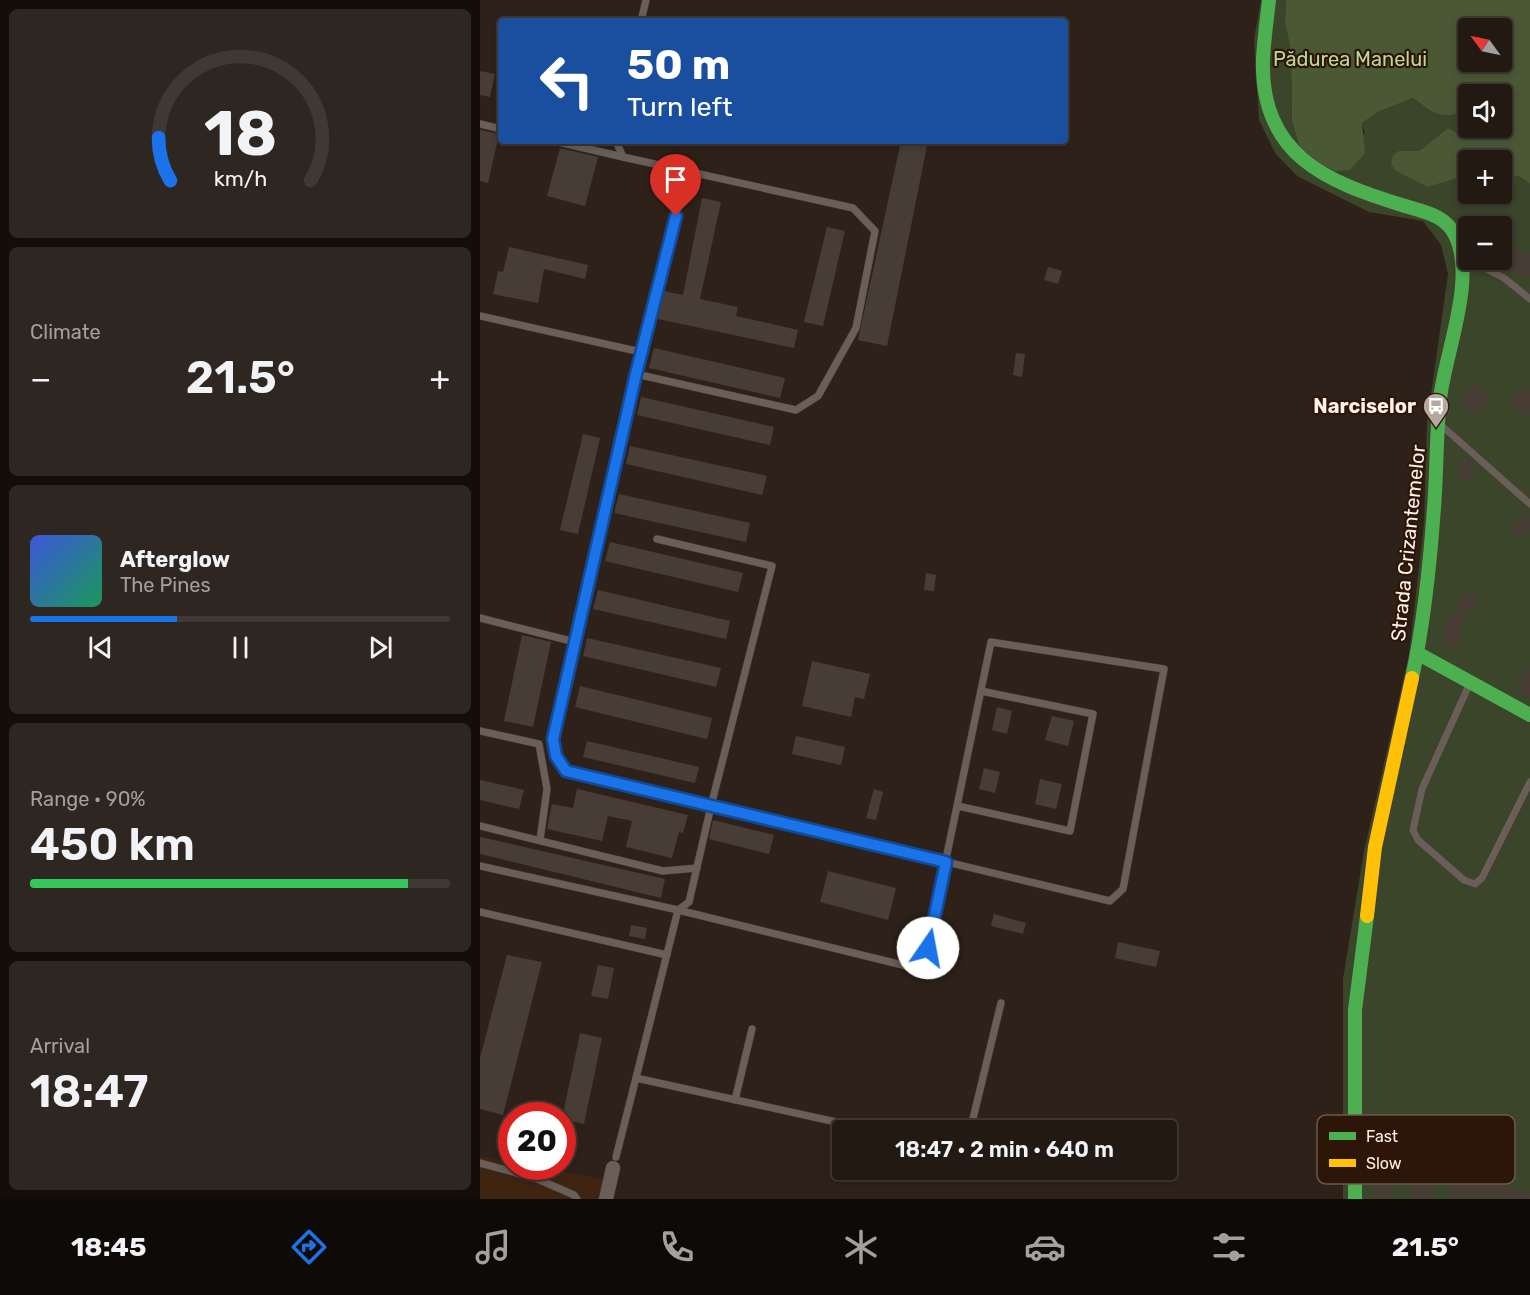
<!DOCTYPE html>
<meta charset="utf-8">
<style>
:root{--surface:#221913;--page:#2e2621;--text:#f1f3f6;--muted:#a2a0a0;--line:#3f3833;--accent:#1a73e8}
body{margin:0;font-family:Rubik,sans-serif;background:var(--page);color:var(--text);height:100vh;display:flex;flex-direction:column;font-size:22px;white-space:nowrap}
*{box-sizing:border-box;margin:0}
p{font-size:20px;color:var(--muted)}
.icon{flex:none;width:33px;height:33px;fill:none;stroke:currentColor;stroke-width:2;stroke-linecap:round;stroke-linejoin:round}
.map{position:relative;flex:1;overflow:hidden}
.drawer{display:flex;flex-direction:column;gap:9px;padding:9px;background:#130e0a;width:480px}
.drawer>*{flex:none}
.hud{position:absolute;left:18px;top:18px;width:570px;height:126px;border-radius:6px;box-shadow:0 3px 9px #0003,0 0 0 2px var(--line);background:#1a4fa0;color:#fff;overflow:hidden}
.needle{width:39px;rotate:303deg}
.controls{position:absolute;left:978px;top:18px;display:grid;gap:12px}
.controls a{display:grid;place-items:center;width:54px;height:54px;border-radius:6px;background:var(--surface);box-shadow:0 3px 9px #0003,0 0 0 2px var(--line);font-size:30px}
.speed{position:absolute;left:18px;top:1102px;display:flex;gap:12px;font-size:30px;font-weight:700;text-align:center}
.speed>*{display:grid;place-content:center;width:78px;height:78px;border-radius:50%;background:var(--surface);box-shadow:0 3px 9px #0003,0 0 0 2px var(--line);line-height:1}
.speed .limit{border:9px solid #d22;background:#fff;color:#111}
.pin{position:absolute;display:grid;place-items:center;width:51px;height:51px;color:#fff;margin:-62px -26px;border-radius:50% 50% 50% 0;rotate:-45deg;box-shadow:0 0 6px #0007}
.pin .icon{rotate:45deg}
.me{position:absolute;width:66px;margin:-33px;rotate:12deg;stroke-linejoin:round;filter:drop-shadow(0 0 4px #0008)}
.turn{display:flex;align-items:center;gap:21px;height:126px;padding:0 30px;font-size:27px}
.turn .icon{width:78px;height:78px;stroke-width:2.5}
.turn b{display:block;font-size:42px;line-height:51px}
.big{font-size:45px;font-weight:600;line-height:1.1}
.drawer .tile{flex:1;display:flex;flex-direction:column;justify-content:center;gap:9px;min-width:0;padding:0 21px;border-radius:9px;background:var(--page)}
.drawer .dial{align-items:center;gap:0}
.dial svg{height:156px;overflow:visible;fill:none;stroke:var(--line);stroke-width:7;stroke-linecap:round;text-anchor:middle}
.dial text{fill:var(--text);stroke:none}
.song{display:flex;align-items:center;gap:18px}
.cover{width:72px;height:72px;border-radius:9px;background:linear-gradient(135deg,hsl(230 70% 55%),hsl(150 70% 35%))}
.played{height:6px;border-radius:3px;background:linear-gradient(90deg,var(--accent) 35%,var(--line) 35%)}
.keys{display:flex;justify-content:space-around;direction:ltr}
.heat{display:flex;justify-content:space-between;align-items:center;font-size:33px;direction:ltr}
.charge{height:9px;border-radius:4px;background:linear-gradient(90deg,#34c759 90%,var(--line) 0)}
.trip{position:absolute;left:352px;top:1120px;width:345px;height:60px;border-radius:6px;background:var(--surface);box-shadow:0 3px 9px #0003,0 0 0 2px var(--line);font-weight:600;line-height:60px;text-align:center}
.dock{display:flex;height:96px;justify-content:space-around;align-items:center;background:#0e0a08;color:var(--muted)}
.dock .icon{width:42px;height:42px}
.dock .current{color:var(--accent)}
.dock b{font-size:27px;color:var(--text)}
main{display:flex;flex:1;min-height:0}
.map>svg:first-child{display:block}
</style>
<main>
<section class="drawer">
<div class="tile dial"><svg viewBox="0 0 100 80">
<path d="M14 69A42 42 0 1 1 86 69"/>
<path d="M14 69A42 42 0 0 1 8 47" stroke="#1a73e8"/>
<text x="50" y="56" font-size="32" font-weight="700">18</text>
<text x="50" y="72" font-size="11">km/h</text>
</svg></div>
<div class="tile"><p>Climate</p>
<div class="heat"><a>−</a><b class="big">21.5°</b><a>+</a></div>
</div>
<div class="tile">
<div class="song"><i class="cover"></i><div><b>Afterglow</b><p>The Pines</p></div></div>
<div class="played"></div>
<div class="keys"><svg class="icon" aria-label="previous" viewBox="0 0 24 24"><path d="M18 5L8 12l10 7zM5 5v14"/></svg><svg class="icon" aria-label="pause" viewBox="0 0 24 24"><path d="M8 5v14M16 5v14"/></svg><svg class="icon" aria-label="next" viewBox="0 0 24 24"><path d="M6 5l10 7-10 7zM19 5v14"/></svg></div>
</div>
<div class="tile"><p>Range · 90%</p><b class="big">450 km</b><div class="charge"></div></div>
<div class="tile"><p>Arrival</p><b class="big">18:47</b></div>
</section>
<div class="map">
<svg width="1050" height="1199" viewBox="0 0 1050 1199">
<rect width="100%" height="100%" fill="#2e2119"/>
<path fill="#402412" d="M0,1156L31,1162L32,1167H58L138,1182L133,1199H0Z"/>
<path fill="#3a452a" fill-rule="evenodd" d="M781,0H806L805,22L811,52L812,120L885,134L882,123L898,112L933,98C942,104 952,115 964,115C974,116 979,112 988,118V125L984,131L976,132L968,128L939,151H919L948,187L978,178L988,179V194H1022V180L1039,176L1050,184V1199H863V979L884,851L929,655L944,523L947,423L968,274L961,245L943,221L889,212L817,176L795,153L779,120L774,39ZM988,226H1022V260H988Z"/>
<path fill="#4a5836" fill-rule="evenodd" d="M806,0H1050V184L1039,176L1022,180V160H988V179L978,178L948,187L916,171L911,164L913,155L919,151H939L968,128L976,132L984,131L988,125L1022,128V94H988V118C979,112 974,116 964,115C952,115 942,104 933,98L898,112L882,123L885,153L870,170L855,171L822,154L812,120L811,52L805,22ZM988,28H1022V62H988Z"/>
<g fill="#483d35">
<path d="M0,71L15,74L10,97L0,95Z"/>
<path d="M0,130L19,134L8,183L0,181Z"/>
<path d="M421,141H448L407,346L378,340Z"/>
<path d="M80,148L118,157L105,206L67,196Z"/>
<path d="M222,198L241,202L220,299L258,307L256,316L318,330L314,348L178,319L184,291L203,295Z"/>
<path d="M347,227L365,231L343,326L324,322Z"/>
<path d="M1022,242L1050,255V278L1030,270L1028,274L1019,269L1020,266L1004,260H1022Z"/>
<path d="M29,247L108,265L105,279L64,269L58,303L13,294L18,271L23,272Z"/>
<path d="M568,267L582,271L578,284L564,280Z"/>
<path d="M174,348L305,378L300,398L169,368Z"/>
<path d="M536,353L545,354L542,377L533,375Z"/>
<path d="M995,383L1012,397L996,417L979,403Z"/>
<path d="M1043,386L1050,392V413L1046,418L1029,403Z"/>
<path d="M161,397L294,427L290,445L157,415Z"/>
<path d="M103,434L120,438L98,534L80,530Z"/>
<path d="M150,446L287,476L282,495L146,464Z"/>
<path d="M979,461H993V480L979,479Z"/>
<path d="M139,494L270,523L266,542L134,513Z"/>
<path d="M1048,509L1050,526L1041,538L1031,531Z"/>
<path d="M130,542L263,573L258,592L125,561Z"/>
<path d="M446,573L456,575L454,591L444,590Z"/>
<path d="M118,590L250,621L246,639L113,609Z"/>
<path d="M981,593L998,596L995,612L986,610L978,649L962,646L968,615L976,617Z"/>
<path d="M42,635L71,642L53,727L24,721Z"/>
<path d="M107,638L241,668L236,687L103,656Z"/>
<path d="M332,661L390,674L384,699L375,697L371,717L322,706Z"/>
<path d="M1050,666V698L1035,687Z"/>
<path d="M100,686L232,718L227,739L95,707Z"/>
<path d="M517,707L532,711L527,734L512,730Z"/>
<path d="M572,716L594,721L588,746L565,740Z"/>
<path d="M316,736L365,747L361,765L312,754Z"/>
<path d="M107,741L219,767L215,783L103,757Z"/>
<path d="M504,768L520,772L515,793L499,789Z"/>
<path d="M560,779L582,784L576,809L555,804Z"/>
<path d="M0,780L44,790L39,809L0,800Z"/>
<path d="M97,789L208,815L203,833L199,832L192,858L146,847L152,821L128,816L122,841L67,829L72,804L93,808Z"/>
<path d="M394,789L403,792L396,820L386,818Z"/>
<path d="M233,820L294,835L289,854L229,839Z"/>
<path d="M0,837L185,879L181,898L0,854Z"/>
<path d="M348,871L416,888L408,920L340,902Z"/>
<path d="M514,914L546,923L543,934L511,926Z"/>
<path d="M151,925L167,928L165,939L149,936Z"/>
<path d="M638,942L680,951L676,967L635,958Z"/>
<path d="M27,955L62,962L23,1115L0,1109V1058Z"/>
<path d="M118,965L134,968L128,999L111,996Z"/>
<path d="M100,1033L122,1038L104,1124L82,1119Z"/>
<path d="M909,1143L911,1199H893L891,1144Z"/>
<path d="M974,1171L1030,1184L1029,1188L1050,1193V1199L968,1197Z"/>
<path d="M933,1182L952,1183L951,1199H932Z"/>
</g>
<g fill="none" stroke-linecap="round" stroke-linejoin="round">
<g stroke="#483d38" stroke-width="8">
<g id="lane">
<path d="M161,21L166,0"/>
<path d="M0,124L21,129"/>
<path d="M74,141L143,157"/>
<path d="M136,141L143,157L373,208L395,231L376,328L338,396L316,410L156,374"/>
<path d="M989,260L1024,278L1050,299"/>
<path d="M0,316L161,352"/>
<path d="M962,426L1050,504"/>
<path d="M177,539L292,566L231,806L209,902L198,910"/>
<path d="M0,618L95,642L161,352L207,171"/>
<path d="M95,642L73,739L76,756L86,771C267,814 448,858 630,901L643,889L684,669L511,642L443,970L198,910"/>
<path d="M990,683L942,789L933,830L938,840L984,880L995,884L1002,878L1050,782"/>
<path d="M0,731L59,744L67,789L60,840"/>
<path d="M478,806L590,831L613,714L501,691"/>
<path d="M0,826L183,871L217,868"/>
<path d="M0,866L198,910L156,1078L397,1131"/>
<path d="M0,912L187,955"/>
<path d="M255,1100L272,1029"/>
<path d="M490,1131L521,1003"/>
<path d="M136,1157L156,1078"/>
<path d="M0,1163L55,1178L94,1195L97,1199"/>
</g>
</g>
<g stroke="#483d38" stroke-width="15">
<path id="street" d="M126,1199L133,1168"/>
</g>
<g stroke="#483d38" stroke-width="15">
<g id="fast">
<path d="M789,0C787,19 784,39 783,59C780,155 846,182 925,206C944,212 965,215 975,235C997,278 965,353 960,399C956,435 957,471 954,508C950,564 944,623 932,678"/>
<path d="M937,653L1050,715"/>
<path d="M875,1199V1010L887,916"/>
</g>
</g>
<g stroke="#483d38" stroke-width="15">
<path id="slow" d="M887,916L895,847L932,678"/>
</g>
<use href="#lane" stroke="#695e58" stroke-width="7"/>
<use href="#street" stroke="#695e58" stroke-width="14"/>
<use href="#fast" stroke="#4caf50" stroke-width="14"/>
<use href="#slow" stroke="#ffc107" stroke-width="14"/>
</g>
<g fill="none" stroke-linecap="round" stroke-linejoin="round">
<g stroke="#114b97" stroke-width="15">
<path id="route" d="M196,216L156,374L73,739L76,756L86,771L466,862L448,948"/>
</g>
<use href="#route" stroke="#1a73e8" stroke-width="10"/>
</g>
<defs>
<g id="bus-pin" transform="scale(1.35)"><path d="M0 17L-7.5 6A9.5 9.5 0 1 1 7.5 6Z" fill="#b5a8a0" stroke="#2d1607"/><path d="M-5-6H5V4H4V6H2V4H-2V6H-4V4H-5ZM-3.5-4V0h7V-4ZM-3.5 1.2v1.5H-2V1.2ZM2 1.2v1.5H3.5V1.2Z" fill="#fff"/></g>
</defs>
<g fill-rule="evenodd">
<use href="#bus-pin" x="956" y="406"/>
</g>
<g text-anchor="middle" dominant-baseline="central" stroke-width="4.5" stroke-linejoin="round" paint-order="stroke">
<g font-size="20" fill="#b9d998" stroke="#2d1607">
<text x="870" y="59">Pădurea Manelui</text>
</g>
<g font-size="20" font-weight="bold" fill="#fef1e9" stroke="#2d1607" text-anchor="end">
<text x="936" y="406">Narciselor</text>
</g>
<g font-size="20" fill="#fef1e9" stroke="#2d1607">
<text transform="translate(928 543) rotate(-84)">Strada Crizantemelor</text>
</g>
</g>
<rect x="837" y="1115" width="198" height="69" rx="9" fill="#2d1607" stroke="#6c584b" stroke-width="1.5"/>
<rect x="849" y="1132" width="27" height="8" fill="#4caf50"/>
<rect x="849" y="1159" width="27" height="8" fill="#ffc107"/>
<g font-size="16" fill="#fef1e9">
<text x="886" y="1142">Fast</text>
<text x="886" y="1169">Slow</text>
</g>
</svg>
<div class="controls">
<a><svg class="needle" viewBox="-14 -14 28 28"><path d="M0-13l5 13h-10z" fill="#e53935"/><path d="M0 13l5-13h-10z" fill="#a2a0a0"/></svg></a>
<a><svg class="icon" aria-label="sound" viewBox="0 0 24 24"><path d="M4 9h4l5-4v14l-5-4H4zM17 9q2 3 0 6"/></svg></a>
<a>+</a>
<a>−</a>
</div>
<div class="speed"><div class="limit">20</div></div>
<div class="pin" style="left:196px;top:216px;background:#d93025"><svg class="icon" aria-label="arrive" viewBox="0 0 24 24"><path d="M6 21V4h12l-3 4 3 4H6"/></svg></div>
<svg class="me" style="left:448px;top:948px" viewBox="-20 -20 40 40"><circle r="19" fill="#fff"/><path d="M0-13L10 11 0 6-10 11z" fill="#1a73e8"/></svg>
<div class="trip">18:47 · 2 min · 640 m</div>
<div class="hud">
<div class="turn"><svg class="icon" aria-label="left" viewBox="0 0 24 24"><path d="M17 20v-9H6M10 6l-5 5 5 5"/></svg><div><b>50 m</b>Turn left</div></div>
</div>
</div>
</main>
<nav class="dock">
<b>18:45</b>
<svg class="icon current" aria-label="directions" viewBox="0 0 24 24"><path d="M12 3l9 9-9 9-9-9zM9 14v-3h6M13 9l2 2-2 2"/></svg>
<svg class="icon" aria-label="music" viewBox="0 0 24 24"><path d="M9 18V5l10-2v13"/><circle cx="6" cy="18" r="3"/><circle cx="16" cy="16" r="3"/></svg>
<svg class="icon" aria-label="phone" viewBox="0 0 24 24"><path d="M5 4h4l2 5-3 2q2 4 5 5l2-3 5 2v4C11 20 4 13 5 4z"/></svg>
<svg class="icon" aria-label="climate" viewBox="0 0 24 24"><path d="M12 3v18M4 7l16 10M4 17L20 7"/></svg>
<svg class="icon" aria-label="car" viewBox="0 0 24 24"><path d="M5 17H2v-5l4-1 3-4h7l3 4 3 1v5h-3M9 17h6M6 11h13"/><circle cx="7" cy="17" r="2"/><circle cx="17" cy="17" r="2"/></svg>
<svg class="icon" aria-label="filters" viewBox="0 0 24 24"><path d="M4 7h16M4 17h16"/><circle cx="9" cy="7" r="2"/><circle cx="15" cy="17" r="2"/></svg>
<b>21.5°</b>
</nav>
